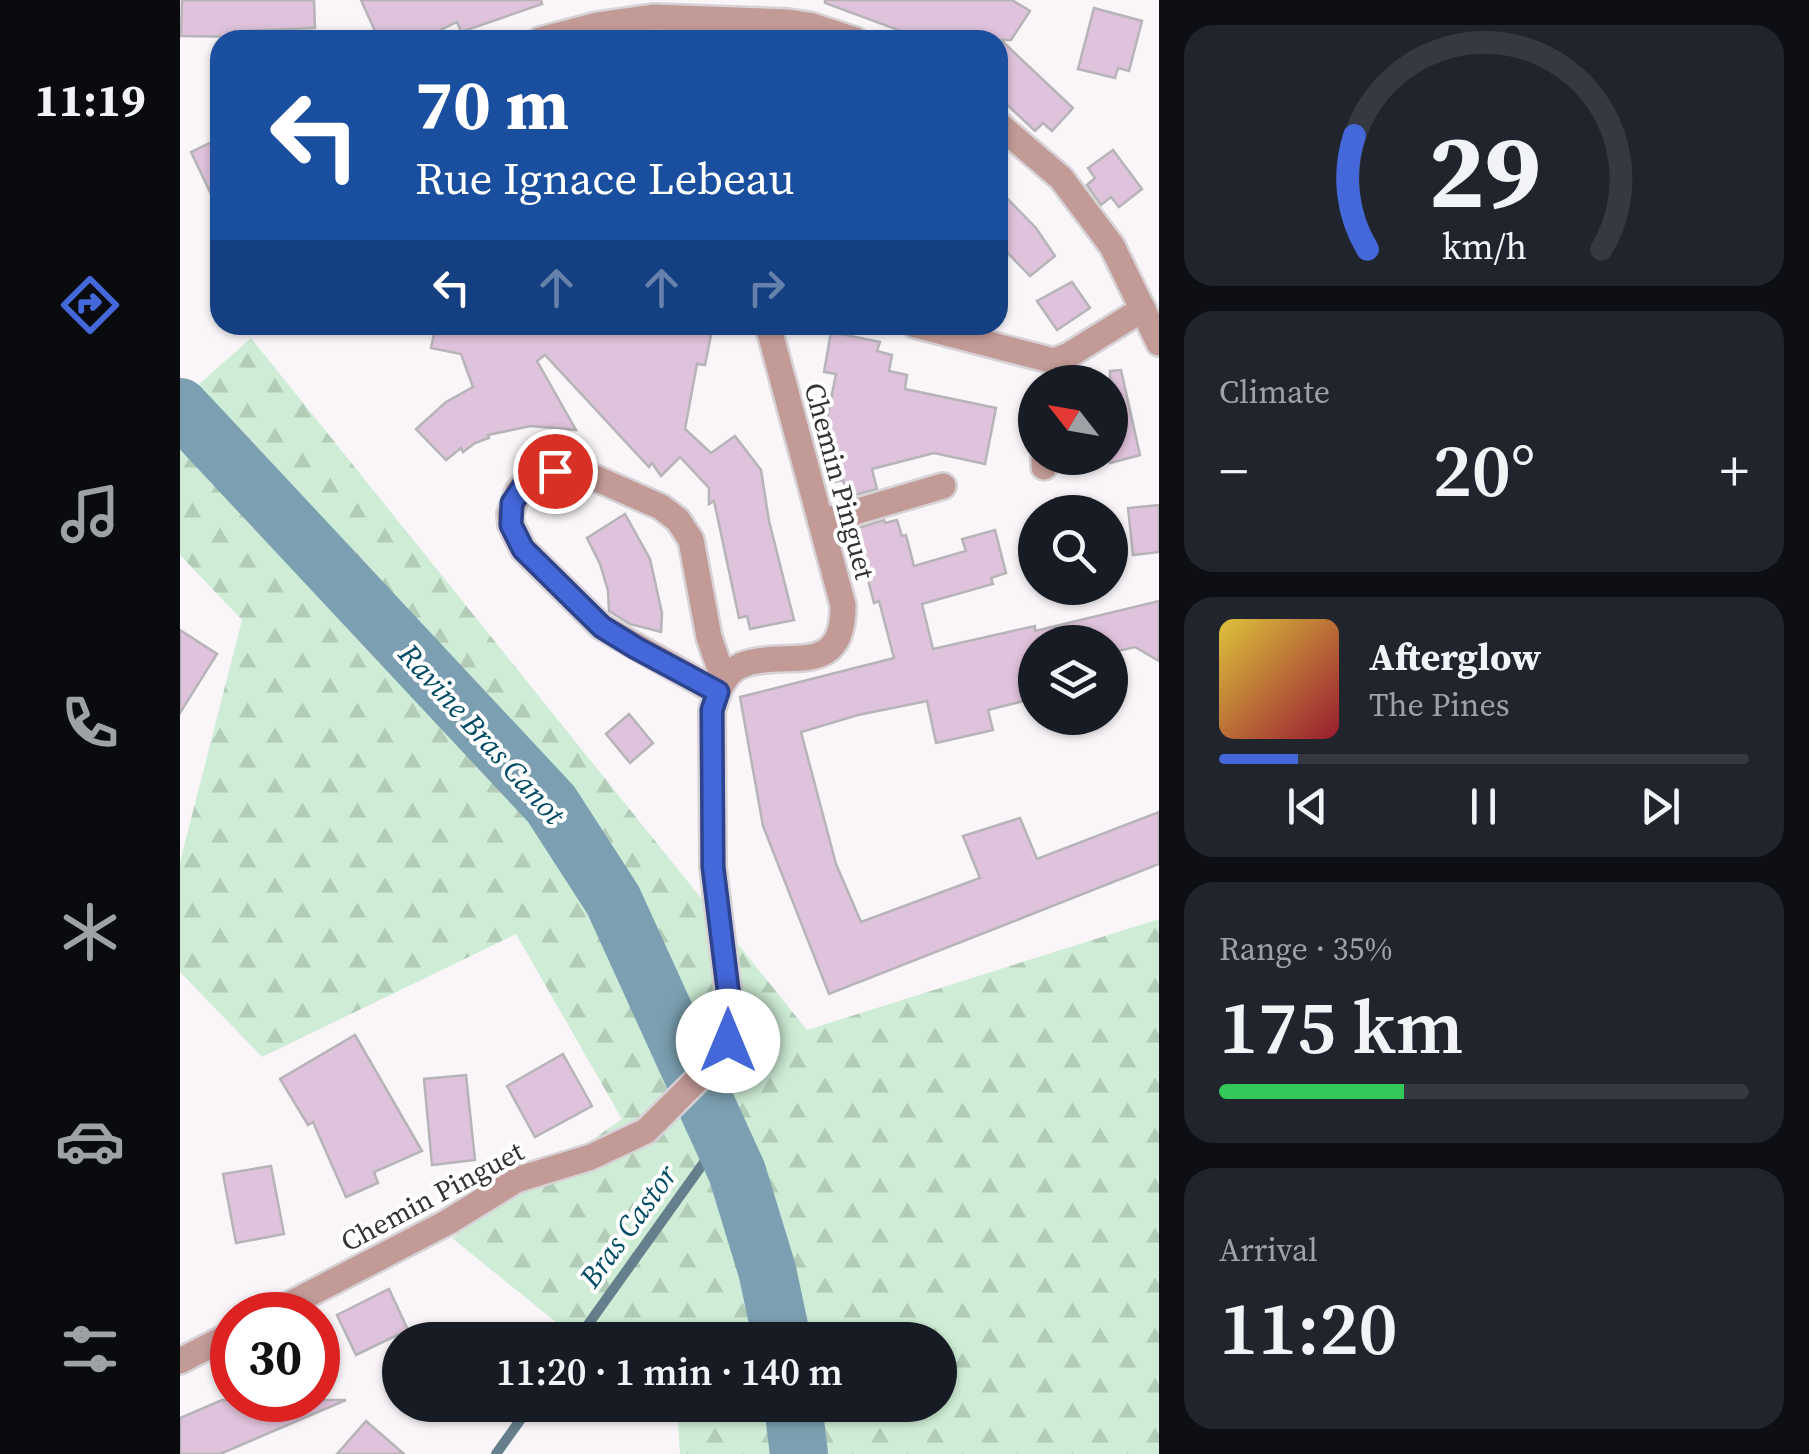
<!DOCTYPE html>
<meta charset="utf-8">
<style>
:root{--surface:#171b24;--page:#20242c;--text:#f1f3f6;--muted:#9ea1a6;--line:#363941;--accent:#4467da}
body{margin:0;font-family:"Source Serif 4",serif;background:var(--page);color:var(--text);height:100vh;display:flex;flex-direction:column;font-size:38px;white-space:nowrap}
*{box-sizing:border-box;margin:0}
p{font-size:32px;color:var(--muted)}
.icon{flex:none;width:55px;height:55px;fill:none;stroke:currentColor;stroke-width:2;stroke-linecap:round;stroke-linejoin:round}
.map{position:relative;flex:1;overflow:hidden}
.side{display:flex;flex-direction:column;gap:25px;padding:25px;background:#0d0f14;width:650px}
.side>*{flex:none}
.guide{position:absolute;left:30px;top:30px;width:798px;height:305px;border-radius:30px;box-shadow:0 2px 8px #0004;background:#1a4fa0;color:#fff;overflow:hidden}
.needle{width:65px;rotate:301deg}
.buttons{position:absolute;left:838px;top:365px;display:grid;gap:20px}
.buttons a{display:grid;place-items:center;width:110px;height:110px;border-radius:50%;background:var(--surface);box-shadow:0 2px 8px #0004;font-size:50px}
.speed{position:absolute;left:30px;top:1292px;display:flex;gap:20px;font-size:50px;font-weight:700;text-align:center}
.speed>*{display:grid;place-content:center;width:130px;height:130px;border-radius:50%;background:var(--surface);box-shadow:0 2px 8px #0004;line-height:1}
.speed .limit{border:15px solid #d22;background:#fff;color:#111}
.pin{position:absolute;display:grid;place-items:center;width:85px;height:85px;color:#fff;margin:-42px;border:5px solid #fff;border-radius:50%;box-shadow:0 2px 10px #0007}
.me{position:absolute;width:110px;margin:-55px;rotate:0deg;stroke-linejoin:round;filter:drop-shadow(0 0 8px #0008)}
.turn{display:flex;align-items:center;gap:35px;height:210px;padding:0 40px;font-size:45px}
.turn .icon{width:130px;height:130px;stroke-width:2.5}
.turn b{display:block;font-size:70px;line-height:85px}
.lanes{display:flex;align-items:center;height:95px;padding:0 40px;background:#0003;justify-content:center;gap:50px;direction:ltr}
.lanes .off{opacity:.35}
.big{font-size:75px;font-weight:600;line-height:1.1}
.side .card{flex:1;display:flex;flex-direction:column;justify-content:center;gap:15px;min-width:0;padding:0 35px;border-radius:30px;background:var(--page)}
.side .dial{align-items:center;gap:0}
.dial svg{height:260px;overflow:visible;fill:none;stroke:var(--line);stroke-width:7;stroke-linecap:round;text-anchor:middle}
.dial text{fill:var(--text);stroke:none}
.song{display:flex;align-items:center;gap:30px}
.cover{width:120px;height:120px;border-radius:15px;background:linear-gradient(135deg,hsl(50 70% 55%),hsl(350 70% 35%))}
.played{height:10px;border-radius:5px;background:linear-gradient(90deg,var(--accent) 15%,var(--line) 15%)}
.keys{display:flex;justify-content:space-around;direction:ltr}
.heat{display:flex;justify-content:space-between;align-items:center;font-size:55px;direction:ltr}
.charge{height:15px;border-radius:8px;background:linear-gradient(90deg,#34c759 35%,var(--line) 0)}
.trip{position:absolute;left:202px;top:1322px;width:575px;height:100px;border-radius:50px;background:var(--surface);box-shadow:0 2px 8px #0004;font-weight:600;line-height:100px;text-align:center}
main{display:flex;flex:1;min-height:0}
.tabs{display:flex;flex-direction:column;width:180px;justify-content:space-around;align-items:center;background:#090b0e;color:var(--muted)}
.tabs .icon{width:70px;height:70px}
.tabs .on{color:var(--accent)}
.tabs b{font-size:45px;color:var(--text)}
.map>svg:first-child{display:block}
</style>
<main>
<nav class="tabs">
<b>11:19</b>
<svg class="icon on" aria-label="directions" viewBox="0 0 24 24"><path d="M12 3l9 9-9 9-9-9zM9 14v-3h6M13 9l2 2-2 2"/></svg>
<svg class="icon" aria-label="music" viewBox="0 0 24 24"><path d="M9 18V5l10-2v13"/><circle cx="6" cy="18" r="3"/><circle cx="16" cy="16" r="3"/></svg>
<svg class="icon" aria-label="phone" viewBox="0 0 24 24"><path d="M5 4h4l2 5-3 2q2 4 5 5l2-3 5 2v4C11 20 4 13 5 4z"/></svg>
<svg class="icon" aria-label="climate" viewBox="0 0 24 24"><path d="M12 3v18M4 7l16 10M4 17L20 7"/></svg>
<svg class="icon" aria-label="car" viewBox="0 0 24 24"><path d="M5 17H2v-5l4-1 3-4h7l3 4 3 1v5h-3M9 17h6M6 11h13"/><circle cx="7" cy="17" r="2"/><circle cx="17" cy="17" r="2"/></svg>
<svg class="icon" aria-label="filters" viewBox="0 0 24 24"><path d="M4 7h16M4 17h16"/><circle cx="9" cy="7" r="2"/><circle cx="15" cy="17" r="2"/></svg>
</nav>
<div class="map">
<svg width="979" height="1454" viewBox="0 0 979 1454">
<defs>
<pattern id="forest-firs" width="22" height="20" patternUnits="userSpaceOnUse" patternTransform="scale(2.5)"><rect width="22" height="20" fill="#cfedd6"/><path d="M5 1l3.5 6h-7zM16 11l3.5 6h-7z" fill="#b2ccb8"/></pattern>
</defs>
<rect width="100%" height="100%" fill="#f9f5f9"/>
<path fill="url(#forest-firs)" d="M71,338L627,1030L979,919V1454H500L498,1421L479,1405H760V1340H398L272,1238L442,1119L336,934L82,1057L0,972V862L62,620L0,555V401Z"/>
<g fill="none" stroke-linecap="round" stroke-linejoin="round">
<g stroke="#667f8c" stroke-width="10">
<path d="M397,1340L540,1140"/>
<path d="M316,1454L351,1405"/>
</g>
<g stroke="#7ca0b1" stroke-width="58">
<path d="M0,407L371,804L433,900L557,1172L587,1270L602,1340"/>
<path d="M613,1405L619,1454"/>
</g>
</g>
<g fill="#dfc2db" stroke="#b7b4b7" stroke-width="2.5">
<path d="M2,0H134L135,28L63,31V37L1,36Z"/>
<path d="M181,0H361L362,4L281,32L277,22L240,40H199Z"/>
<path d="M645,0H832L850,11L831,40H821L893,108L872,131L863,123L855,131L818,96V40H745L645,3Z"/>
<path d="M914,8L962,21L949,71L938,68L935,78L898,69Z"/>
<path d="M40,138V213L11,152Z"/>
<path d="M933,150L962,189L939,207L931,197L921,205L907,185L915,178L908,168Z"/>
<path d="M818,189L856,228L875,256L850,276L818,243Z"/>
<path d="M892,282L910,308L877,330L857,301Z"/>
<path d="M256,325H533L525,365L517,364L505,429L531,453L555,436L581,470L589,521L614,620L570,629L567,616L559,618L534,501L529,504V488L500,457L481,476L472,463L469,467L365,355L357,361L396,430L351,426L308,435L309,438L295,443L283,452L281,448L266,460L236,429L266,402L293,387L281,354L251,348Z"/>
<path d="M651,332L700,342L697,351L712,355L709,371L727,375L725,389L816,408L805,464L754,453L692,469L697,489L667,497L663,480L650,483L636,426L646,424L656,374L644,372Z"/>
<path d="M941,370L960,455L930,463V371Z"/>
<path d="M979,505V552L953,555L948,508Z"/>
<path d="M445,514L470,559L482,613L481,632L450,624L429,611L428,591L420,564L407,538Z"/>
<path d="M704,520L705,523L717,520L722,536L726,535L734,566L786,551L782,539L815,530L826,573L811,578L813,584L742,604L753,649L855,626V631L979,601V661L955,647L930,653V642H855V698L808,710L813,730L756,743L747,701L678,715L621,732L656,864L681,922L800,878L783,836L840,818L857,859L979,812V864L649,994L583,826L560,697L714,658L699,601L694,603L675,529Z"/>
<path d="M0,630L37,654L0,713Z"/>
<path d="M449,714L473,743L450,763L426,734Z"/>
<path d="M175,1035L242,1151L194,1172L198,1183L166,1197L133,1122L128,1125L100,1079Z"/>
<path d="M383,1054L412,1106L355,1137L327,1086Z"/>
<path d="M286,1075L295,1160L252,1165L244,1079Z"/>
<path d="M91,1166L104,1234L56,1243L43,1174Z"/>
<path d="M209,1289L228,1330L176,1355L157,1315Z"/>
<path d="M42,1400H166L40,1454H0V1418Z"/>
<path d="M186,1421L224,1454H157Z"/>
</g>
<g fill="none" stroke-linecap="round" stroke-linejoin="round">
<g stroke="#d6d2d6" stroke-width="30">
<g id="minor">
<path d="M360,40L417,25L473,17L608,22L629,25L675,40"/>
<path d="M818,124L881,178L932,246L979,343"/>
<path d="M735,325L874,361L889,355L963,309"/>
<path d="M864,458V467"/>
<path d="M641,522L763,486"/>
<path d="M537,692L422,627L343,549L331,525L330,514L338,491L347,481L375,471L396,472L415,478L481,507L498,520L511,540L529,637L544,681"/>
<path d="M89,1315L268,1222L336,1180L411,1157L466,1131L540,1057L548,1041L551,1014L533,867L532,711C537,693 543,673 562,665C606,648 664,681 663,605L588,325"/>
<path d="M0,1361L52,1334"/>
</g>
</g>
<use href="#minor" stroke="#c29a96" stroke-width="25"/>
</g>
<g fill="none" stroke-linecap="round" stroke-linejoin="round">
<g stroke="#2c438e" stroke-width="25">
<path id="route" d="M375,471L347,481L332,503L331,525L343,549L422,627L456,648L538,692L532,710L533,867L551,1014L548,1041"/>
</g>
<use href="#route" stroke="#4467da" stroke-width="18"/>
</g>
<g text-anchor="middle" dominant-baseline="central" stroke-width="8" stroke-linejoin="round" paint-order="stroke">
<g font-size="28" fill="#343334" stroke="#fff">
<text transform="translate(660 481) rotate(75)">Chemin Pinguet</text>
<text transform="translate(252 1196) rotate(-28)">Chemin Pinguet</text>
</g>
<g font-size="30" font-style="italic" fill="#004b65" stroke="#fff">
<text transform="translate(302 734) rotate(48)">Ravine Bras Canot</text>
<text transform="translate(448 1226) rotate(-54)">Bras Castor</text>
</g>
</g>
</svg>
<div class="buttons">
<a><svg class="needle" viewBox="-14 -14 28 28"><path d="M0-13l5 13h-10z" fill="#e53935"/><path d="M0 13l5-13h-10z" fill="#9ea1a6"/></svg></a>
<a><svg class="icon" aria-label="search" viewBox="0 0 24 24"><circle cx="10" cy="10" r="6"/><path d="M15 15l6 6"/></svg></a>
<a><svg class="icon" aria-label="layers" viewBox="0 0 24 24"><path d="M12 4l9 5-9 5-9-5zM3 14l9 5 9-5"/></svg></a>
</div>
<div class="speed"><div class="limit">30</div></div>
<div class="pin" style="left:375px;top:471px;background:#d93025"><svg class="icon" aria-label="arrive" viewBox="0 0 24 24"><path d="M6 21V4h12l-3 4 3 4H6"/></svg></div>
<svg class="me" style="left:548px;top:1041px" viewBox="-20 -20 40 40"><circle r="19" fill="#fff"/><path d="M0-13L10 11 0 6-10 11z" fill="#4467da"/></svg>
<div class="trip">11:20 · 1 min · 140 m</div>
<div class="guide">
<div class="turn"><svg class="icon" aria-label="left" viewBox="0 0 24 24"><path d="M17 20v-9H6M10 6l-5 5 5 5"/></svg><div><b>70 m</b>Rue Ignace Lebeau</div></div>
<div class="lanes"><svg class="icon" aria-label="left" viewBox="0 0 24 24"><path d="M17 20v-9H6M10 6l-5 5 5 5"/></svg><svg class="icon off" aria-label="ahead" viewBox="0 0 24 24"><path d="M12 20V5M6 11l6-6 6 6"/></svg><svg class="icon off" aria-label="ahead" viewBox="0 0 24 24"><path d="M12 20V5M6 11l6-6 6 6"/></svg><svg class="icon off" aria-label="right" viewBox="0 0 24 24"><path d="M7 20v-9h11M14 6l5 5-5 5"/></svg></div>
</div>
</div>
<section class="side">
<div class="card dial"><svg viewBox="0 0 100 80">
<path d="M14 69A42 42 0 1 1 86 69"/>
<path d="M14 69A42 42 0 0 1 10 34" stroke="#4467da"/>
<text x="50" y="56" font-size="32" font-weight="700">29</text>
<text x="50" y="72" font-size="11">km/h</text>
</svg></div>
<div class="card"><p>Climate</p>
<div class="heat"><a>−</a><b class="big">20°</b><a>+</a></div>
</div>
<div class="card">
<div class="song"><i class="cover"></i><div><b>Afterglow</b><p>The Pines</p></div></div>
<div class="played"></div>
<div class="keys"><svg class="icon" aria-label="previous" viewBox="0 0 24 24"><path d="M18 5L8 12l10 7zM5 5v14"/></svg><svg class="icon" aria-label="pause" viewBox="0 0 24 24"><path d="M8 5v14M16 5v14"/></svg><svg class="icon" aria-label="next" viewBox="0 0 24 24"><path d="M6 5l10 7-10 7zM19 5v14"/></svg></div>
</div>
<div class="card"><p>Range · 35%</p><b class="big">175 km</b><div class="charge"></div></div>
<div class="card"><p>Arrival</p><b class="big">11:20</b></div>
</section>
</main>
